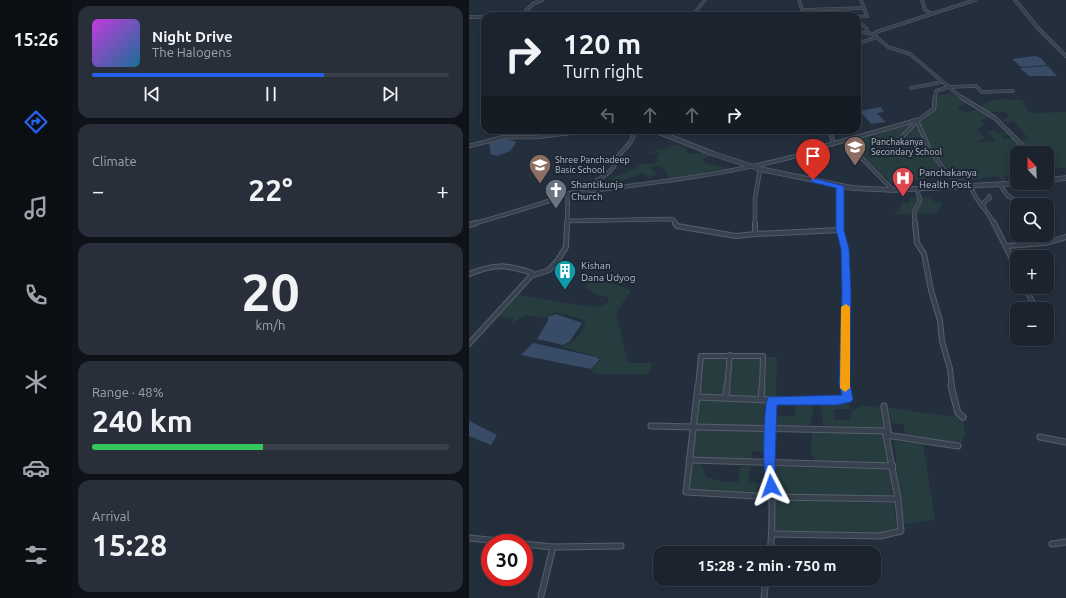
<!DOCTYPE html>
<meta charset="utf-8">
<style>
:root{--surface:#1b232e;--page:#282f3a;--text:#f1f3f6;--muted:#a0a4aa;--line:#39404a;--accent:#2563eb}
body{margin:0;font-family:Ubuntu,sans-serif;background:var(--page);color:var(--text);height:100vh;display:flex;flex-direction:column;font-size:15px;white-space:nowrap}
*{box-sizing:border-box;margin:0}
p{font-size:13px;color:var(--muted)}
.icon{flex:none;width:22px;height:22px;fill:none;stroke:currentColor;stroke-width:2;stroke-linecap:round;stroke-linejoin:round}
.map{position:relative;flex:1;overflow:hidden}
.details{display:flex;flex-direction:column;gap:6px;padding:6px;background:#0f1319;width:397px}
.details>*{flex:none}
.banner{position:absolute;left:12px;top:12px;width:380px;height:122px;border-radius:12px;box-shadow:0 2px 10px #0003,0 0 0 1px var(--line);background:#1b232e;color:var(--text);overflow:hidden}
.needle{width:26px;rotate:337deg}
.tools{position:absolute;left:541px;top:146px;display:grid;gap:8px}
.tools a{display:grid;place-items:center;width:44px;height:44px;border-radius:8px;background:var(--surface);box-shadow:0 2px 10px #0003,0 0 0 1px var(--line);font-size:20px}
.speed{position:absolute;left:12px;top:534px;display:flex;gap:8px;font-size:20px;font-weight:700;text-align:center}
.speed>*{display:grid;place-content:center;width:52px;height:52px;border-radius:50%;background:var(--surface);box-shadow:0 2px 10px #0003,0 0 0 1px var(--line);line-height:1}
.speed .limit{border:6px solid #d22;background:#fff;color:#111}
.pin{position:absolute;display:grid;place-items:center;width:34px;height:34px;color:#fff;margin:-41px -17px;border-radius:50% 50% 50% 0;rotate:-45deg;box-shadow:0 0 4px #0007}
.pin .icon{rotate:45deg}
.me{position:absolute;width:44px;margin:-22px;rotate:356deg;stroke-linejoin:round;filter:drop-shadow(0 0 3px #0008)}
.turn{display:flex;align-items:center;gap:14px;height:84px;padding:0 16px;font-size:18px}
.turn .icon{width:52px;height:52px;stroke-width:2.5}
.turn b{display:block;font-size:28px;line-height:34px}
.lanes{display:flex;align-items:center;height:38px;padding:0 16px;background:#0003;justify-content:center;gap:20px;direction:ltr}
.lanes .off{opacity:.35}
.big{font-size:30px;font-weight:600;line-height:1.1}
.details .tile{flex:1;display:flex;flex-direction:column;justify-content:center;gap:6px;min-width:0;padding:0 14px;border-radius:12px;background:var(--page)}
.details .dial{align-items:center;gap:0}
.dial b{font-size:52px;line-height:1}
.song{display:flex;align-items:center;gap:12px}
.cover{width:48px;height:48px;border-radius:6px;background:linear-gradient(135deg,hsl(290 70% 55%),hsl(200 70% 35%))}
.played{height:4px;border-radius:2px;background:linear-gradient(90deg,var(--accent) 65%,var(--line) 65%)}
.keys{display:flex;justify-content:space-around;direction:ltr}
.heat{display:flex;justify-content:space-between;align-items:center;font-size:22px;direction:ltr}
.charge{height:6px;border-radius:3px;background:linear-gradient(90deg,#34c759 48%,var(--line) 0)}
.trip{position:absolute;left:184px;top:546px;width:228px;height:40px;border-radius:12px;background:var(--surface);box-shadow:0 2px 10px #0003,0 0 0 1px var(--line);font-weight:600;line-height:40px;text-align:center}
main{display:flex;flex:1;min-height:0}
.tabs{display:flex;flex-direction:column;width:72px;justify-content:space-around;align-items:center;background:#0b0e12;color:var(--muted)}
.tabs .icon{width:28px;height:28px}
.tabs .current{color:var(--accent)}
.tabs b{font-size:18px;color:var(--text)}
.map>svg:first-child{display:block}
</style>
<main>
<nav class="tabs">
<b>15:26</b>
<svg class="icon current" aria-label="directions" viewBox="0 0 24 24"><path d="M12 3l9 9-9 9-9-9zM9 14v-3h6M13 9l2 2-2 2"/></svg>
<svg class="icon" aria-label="music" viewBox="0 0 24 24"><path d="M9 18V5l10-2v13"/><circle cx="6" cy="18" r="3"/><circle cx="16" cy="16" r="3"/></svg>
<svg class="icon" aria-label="phone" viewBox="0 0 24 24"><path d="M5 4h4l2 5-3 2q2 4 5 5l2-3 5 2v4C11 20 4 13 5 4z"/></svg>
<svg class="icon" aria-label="climate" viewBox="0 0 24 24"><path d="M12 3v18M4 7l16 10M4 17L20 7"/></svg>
<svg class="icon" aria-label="car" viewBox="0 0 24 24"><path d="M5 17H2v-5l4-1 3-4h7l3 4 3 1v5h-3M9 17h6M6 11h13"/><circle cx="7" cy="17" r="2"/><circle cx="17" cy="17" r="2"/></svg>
<svg class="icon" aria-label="filters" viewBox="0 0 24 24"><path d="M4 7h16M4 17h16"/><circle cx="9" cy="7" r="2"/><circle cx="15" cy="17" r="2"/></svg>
</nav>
<section class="details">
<div class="tile">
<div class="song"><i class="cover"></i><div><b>Night Drive</b><p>The Halogens</p></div></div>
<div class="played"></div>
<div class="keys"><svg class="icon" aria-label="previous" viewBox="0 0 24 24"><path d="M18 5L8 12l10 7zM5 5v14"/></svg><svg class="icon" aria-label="pause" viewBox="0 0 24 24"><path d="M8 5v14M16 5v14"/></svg><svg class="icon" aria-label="next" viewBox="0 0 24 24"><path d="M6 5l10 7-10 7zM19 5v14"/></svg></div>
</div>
<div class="tile"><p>Climate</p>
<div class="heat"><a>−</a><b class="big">22°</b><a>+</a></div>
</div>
<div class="tile dial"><b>20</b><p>km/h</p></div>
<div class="tile"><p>Range · 48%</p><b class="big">240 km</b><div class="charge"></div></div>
<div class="tile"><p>Arrival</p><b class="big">15:28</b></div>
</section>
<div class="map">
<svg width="597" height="598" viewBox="0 0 597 598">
<rect width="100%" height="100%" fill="#242f3e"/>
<g fill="#263c3f">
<path d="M469,92L470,95L483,93L498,104L489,106L490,109L498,112L508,110L520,117L511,121L515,125L508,130L516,138L509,140L511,143L527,140L518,132L526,130L532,134L538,133L541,134L532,136L534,139L544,138L551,147L541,149L546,153L555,151L556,152L548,153V174L534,176L537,182H534L528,176L502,180L503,184L483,185C475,162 469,174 454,179C447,181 436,179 429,179L427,184H423L378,141L446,121L428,141L413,145L429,143L447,123C454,137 465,164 477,173C482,177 489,176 495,176V174L482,173L465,151L449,122L467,110Z"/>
<path d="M531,99L553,100L561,113L597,112V168H589L578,159V153H564L552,141L559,138L544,121L536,122L533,120L540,117L537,112H519L510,107L521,101Z"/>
<path d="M200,145H207L216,148L218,154H231V151L241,155L235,159L234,162C238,163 252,167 257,168L202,179C195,169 193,164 181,168L188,174L181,178L174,173L153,181L141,179L169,167L173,163L186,164L191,152L181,154L183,152L202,147Z"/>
<path d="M458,196L466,202L474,203L467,213L428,214L426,212L432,211L431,206L434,203H442L439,199Z"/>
<path d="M120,280L144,284L162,290L147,313L159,363H183L180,374H131L121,371L133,358L93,347L106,340L116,326L115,320L87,312L76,318L55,315L43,324L45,319L30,316L49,295L107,305L130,307L140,302L139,297L126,294L116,287Z"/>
<path d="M262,356L293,357L290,399L258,396Z"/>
<path d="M234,357H259L255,395L231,396Z"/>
<path d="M296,357H308L307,397L294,396Z"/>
<path d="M230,399L301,401L300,426L227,425Z"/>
<path d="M351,401L379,402L380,407L385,409H365L366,420H381L383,411L389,409L391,405L412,408L416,429L354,425Z"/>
<path d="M344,402V414L341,425L308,426V416H326L327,403Z"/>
<path d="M421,408L494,418L496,435L492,443L436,435L435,424L423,423L419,409Z"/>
<path d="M227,429L300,431L299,453L283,451V460L224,458Z"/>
<path d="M344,431L416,433L415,437L421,463L347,462L341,452Z"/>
<path d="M425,441L454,444L466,520L435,524Z"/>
<path d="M223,464L233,465L237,477L253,482H269L271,466H282L279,483L295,482L298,494L220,490Z"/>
<path d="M307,467L422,468L423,497L306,494Z"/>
<path d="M306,500L425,503L427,528L412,533L306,532Z"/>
</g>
<g fill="#394c67">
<path d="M566,56L572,58L578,65L552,67L543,59Z"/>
<path d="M579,66L588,76H560L551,68Z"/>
<path d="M412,107L415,112L408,113L417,122L402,124L391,111Z"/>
<path d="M37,139L46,141L47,143L41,151L28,156L22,154L20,143Z"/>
<path d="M87,314L113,323L101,341L94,345L68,339L79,321V317Z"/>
<path d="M64,343L127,357L131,359L122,369L52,355Z"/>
<path d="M0,421L28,435L22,445L0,436Z"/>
</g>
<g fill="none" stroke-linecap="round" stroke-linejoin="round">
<g stroke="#565f6c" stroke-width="3.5">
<g id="minor-far3">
<path d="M330,0L335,16"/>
<path d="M453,0L456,10L461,13"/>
<path d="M333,10L395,8"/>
<path d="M223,16L236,0"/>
<path d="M0,17H16"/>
<path d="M388,17L398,16L392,0"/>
<path d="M388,20L398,29L397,32"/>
<path d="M388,32L406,34"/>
<path d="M388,44L408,37"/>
<path d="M478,87L507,86L513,92L544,91"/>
<path d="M442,88L473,82"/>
<path d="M466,98L467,91L479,87"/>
<path d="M493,98L441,54L419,47L405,35L407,32L506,0"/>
</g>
</g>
<g stroke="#565f6c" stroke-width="4.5">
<g id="minor-far2">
<path d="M466,97L465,109L448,121L461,150L478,173L494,175"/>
<path d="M492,97L526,118L561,153"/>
<path d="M360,130L364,141L363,144"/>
<path d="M376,141L424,190"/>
<path d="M414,144L429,141L448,121"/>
<path d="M0,146L35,137H68L124,130"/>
<path d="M578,174L582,180"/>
<path d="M531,185L539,196L554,205"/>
<path d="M371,186V224"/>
<path d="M502,187C508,204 518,209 525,224"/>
<path d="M515,208V202L521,198L520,196"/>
<path d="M99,221L200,219L205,220L207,224"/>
<path d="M4,224C38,213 120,194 143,169C147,165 146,159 150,155C158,146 164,142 166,130"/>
<path d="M98,224L99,194C174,184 250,176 323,157C332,155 340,150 349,148C382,138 415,130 448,120"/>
<path d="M286,224V199L291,169"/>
<path d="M446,224L445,212L451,201L448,189"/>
</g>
</g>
<g stroke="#565f6c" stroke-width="6">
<g id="minor-far1">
<path d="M206,223L208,226L267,236L286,234V223"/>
<path d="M446,223L448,243L455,254L462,290L471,321L473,341L481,369L483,387"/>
<path d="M525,223L548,269"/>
<path d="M0,225L7,223"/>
<path d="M371,230L376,249L378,293L376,387"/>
<path d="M286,234L371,230V223"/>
<path d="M538,246L577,243L597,237"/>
<path d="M0,274C25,264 37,264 63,273L62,276"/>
<path d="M556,287L565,305"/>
<path d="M0,344L62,276L80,270L89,260L97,247L98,223"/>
<path d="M229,387L232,356H294L293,387"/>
<path d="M258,387L261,355"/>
</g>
</g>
<g stroke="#565f6c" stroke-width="7">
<g id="minor">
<path d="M229,386L217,492L303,497L429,499"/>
<path d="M482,386L489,413L494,417"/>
<path d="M229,397L303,400"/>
<path d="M257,398L258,386"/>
<path d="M292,400L293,386"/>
<path d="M182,426L419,431"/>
<path d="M417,435L489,446"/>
<path d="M571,437L597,442"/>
<path d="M220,460L424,466"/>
<path d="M304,534L411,536L432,531L429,499L417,435L419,431L415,406"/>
<path d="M0,538L50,543"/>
<path d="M55,544L84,547L72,596"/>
<path d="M583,544L597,542"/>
<path d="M84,547L152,546"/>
<path d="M301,553C307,502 298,451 303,400L379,399L376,386"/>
<path d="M295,598L297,579"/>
</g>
</g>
<g stroke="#565f6c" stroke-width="4">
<g id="tertiary-far1">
<path d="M546,0L569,28L597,56"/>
<path d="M59,16L57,11L64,4L73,0"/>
</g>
</g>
<g stroke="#565f6c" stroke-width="5.5">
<g id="tertiary">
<path d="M184,130L245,154L291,169L383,188L424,190L552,183"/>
<path d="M578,180L597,178"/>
</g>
</g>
<use href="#minor-far3" stroke="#38414e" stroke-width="2.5"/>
<use href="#minor-far2" stroke="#38414e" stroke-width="3"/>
<use href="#minor-far1" stroke="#38414e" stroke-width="4"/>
<use href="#minor" stroke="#38414e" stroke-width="5"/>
<use href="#tertiary-far1" stroke="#38414e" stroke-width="3"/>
<use href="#tertiary" stroke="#38414e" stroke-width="4"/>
</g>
<path fill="#2563eb" stroke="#184099" d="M344,178L375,186V230L380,249L382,293L381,384L384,399L382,402L368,405H308L306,464L308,486L306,489L302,491L298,489C293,479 294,407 299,397L373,395L370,384L373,293L372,249L367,230V188L342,182L341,180Z"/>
<path fill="#f59e0b" d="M377,304L381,307V388L376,392L371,388L372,307Z"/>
<defs>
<g id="school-pin" transform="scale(1.15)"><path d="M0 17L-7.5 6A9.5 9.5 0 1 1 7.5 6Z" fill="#8d6e63" stroke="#1d2633"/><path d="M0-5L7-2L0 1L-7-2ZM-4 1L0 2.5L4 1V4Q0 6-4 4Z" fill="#fff"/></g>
<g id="hospital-pin" transform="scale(1.15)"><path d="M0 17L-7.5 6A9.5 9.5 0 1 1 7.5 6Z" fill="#e0444e" stroke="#1d2633"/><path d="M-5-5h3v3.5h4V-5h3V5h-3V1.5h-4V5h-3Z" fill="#fff"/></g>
<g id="church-pin" transform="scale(1.15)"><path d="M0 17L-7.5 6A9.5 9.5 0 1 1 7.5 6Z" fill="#6b7280" stroke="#1d2633"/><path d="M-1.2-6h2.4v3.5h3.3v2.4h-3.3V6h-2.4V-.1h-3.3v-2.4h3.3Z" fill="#fff"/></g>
<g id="building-pin" transform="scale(1.15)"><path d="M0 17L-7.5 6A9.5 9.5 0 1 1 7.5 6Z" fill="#0f9aa8" stroke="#1d2633"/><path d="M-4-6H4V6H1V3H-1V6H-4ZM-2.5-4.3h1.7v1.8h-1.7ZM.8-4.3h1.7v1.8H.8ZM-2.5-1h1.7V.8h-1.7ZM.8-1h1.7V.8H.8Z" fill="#fff"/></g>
</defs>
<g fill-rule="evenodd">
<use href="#school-pin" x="386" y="147"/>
<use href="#school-pin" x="71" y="165"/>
<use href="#hospital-pin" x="434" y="178"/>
<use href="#church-pin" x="87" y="190"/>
<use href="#building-pin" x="96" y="271"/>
</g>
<g text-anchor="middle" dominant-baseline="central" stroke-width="4" stroke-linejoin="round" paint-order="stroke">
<g font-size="9" fill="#b4bcc9" stroke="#1d2633" text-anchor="start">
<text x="402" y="142">Panchakanya<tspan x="402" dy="10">Secondary School</tspan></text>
<text x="86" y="160">Shree Panchadeep<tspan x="86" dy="10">Basic School</tspan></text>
</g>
<g font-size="10" fill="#b4bcc9" stroke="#1d2633" text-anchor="start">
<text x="450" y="172">Panchakanya<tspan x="450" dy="12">Health Post</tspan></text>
<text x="102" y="184">Shantikunja<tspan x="102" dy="12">Church</tspan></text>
<text x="112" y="265">Kishan<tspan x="112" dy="12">Dana Udyog</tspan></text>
</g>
</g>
</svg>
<div class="tools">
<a><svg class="needle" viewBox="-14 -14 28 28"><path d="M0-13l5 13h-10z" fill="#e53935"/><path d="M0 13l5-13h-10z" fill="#a0a4aa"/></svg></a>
<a><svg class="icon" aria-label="search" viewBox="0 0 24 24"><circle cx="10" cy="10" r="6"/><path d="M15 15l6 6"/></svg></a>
<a>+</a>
<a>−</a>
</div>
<div class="speed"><div class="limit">30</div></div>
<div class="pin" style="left:344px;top:180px;background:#d93025"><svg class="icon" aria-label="arrive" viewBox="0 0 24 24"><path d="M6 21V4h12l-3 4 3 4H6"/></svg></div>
<svg class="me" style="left:302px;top:486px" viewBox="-20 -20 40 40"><path d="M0-17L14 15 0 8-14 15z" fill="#2563eb" stroke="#fff" stroke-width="4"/></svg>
<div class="trip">15:28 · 2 min · 750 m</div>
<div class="banner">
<div class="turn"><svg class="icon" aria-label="right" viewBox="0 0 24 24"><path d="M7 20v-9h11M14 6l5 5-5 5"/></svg><div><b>120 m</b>Turn right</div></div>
<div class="lanes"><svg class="icon off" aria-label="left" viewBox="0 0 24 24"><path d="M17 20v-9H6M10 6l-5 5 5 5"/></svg><svg class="icon off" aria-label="ahead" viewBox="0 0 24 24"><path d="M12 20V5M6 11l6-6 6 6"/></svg><svg class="icon off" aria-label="ahead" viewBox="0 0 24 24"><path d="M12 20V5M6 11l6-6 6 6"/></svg><svg class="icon" aria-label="right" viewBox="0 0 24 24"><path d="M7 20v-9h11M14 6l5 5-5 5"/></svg></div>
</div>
</div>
</main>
